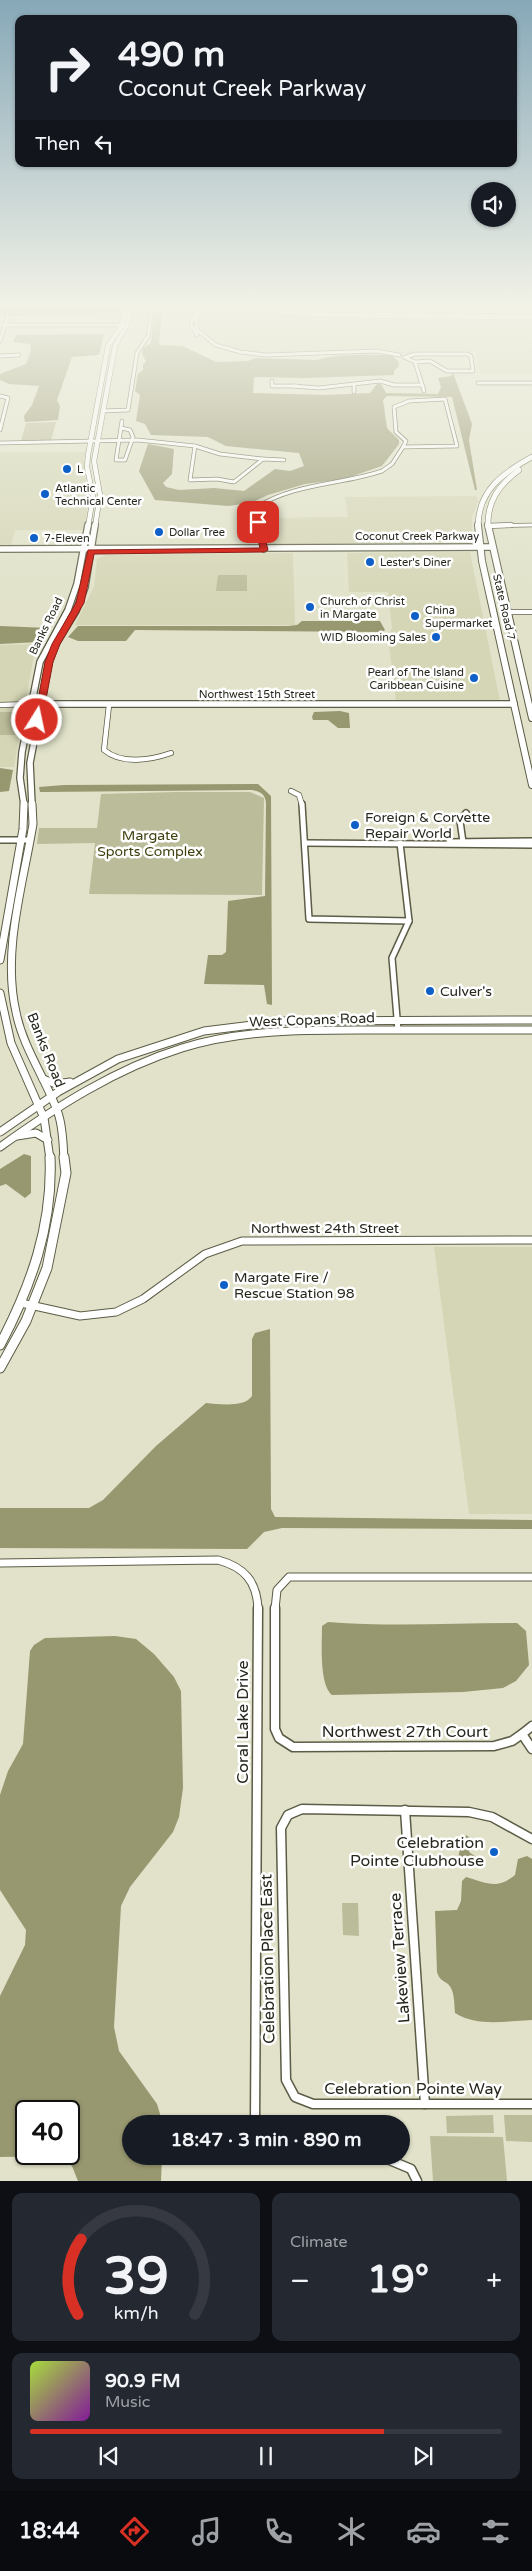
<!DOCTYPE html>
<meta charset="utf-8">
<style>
:root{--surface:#171b24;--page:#242831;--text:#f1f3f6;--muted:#9ea1a6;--line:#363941;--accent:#d93025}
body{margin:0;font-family:"Varela Round",sans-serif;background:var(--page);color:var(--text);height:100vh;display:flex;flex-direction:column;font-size:19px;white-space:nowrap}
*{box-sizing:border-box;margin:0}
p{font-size:16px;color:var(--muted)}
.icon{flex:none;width:28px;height:28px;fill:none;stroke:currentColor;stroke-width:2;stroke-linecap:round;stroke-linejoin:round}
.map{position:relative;height:2181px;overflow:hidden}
.sheet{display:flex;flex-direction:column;gap:12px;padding:12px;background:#0d0f14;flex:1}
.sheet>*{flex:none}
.hud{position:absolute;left:15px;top:15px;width:502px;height:152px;border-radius:10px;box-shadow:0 1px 4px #0004;background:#171b24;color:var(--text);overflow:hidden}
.controls{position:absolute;left:471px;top:182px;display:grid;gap:10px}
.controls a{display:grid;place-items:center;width:45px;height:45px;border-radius:50%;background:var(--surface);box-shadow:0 1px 4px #0004;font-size:25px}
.speed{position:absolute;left:15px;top:2100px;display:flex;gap:10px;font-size:25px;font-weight:700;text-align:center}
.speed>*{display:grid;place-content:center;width:65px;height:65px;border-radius:50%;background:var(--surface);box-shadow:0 1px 4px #0004;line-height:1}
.speed .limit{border:2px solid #111;border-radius:8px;background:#fff;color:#111}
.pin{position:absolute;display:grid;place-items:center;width:42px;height:42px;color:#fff;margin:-21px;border-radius:10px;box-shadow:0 2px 8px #0006}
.me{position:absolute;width:55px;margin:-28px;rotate:10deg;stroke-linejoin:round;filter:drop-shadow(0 0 4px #0008)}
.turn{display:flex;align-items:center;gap:18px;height:105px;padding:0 20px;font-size:22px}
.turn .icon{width:65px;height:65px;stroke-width:2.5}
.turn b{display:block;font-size:35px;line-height:42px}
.then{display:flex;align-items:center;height:48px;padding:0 20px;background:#0003;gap:10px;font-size:19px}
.big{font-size:38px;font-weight:800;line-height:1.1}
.sheet .widget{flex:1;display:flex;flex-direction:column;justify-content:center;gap:8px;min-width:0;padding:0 18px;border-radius:10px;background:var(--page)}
.sheet .dial{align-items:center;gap:0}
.dial svg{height:130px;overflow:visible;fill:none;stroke:var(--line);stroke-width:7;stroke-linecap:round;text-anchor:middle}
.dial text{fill:var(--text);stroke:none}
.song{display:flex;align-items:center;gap:15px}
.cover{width:60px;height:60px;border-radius:8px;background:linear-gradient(135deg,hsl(80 70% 55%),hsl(290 70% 35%))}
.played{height:5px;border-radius:2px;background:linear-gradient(90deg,var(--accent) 75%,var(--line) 75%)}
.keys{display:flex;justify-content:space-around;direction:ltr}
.heat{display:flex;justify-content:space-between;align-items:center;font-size:28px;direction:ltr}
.sheet .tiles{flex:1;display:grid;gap:12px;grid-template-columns:1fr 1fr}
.widget:last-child{grid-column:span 2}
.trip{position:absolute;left:122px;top:2115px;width:288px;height:50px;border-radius:25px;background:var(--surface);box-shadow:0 1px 4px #0004;font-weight:800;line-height:50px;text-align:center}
.tab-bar{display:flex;height:80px;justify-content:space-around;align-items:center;background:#090b0e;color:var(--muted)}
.tab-bar .icon{width:35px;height:35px}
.tab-bar .on{color:var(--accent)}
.tab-bar b{font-size:22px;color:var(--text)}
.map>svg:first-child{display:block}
</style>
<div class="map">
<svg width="532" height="2181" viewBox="0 0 532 2181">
<rect width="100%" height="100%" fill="#e1e2c9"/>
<g fill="#d5d6b6">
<path d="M208,309L242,312L532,318V373H480L476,352L403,354L381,349L282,355L249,352L220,344L202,333L198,321L203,310Z"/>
<path d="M0,452H85L84,470L89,499L84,530H15L11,546H0Z"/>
<path d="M476,496L478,501L472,517V541L470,542L268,544L266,518L348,517L345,497Z"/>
<path d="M470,552L500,701H396L388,636L392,628L388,592H349L347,553Z"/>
<path d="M293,553L295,625H75L94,587L97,559L106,555Z"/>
<path d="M36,644L14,767H0V645Z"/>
<path d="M434,1247H532V1514H469Z"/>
</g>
<g fill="#bbbc99">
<path d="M56,422L51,441H21L26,423Z"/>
<path d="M218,575H247V591H216Z"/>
<path d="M0,712H21L17,735H0Z"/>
<path d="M176,792H250L264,798L262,895L89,894L95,843L37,844L39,828H97L101,794Z"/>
<path d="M342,1903H358L359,1936L343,1935Z"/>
<path d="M493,2115L494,2133H447L446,2116Z"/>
<path d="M504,2115H532V2142L506,2141Z"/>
<path d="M430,2136L503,2137L507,2181H433Z"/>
</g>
<path fill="#9d9e76" d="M0,308H120L119,314L0,316Z"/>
<g fill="#979770" fill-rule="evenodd">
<path d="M154,308H162L159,345L183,346L216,362L248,361L255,358L317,360C339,353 366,355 391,355L398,361L399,366L394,371V375L304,378L257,377L254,378L253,393L325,395L370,393L377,384H381L386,393L438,394L441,387L438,378L451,376L453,373L472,424L469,440L477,490H475L452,397L387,396L383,400L387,428L399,440V444L382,466L344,479L305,484L268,495L251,503L228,506L155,500L139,471L148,444L174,449L172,474L163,483L166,487L179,490L214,488L244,491L275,469L290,471L304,466L299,453L226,446L208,437L151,435L145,424L136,421L140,395L135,391L138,374L143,370V364L146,362L142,353L143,348L151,343Z"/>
<path d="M104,334L99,355L72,357L57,400L60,406L58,420L25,422L24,416L32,405L39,386L9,384L0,380V374L26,364L31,351L30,344L13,342L16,335Z"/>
<path d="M302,621H380L385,630L382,632L135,630L126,641H78L68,637L78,626H288L297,625Z"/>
<path d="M0,626L48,628L39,642L0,644Z"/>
<path d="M340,711L349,713L350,728H338L328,720H313L312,717L314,712Z"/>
<path d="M0,768L13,770L9,791L0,792Z"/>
<path d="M258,784L271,796L272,1005L267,1004L264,985L204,984L208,955H222L226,952L228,901L265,896L266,804C266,794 260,791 251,790L44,792H40L39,787L64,785Z"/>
<path d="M24,1154L31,1156V1193L25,1198L6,1184L0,1186V1169Z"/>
<path d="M270,1329L271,1509L275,1517L532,1520V1529L282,1528L264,1532L247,1549L0,1548V1508H89L103,1500L156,1446L206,1403C219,1404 244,1408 252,1396V1339L255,1333Z"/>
<path d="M328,1622C391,1627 454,1623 517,1623L526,1631L529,1665L516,1681L503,1688L463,1692L332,1695C319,1684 322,1644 322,1626Z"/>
<path d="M115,1636L136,1639L154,1654L174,1677L181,1691L183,1788L179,1817L173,1832L130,1887L121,1906L114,2027L119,2051L157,2104L163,2124H131V2156H162L161,2181H78L72,2166L59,2156L0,2157V1996L25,1945L26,1930L0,1890V1795L8,1771L23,1744L30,1651L34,1645L45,1638ZM69,2111V2154H26V2111Z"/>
<path d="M466,1835L473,1840L469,1852L479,1859L476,1866L458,1858L460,1849L457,1848Z"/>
<path d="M527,1856L532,1859V2020C506,2021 477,2027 455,2013C454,2003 455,1991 448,1984C442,1980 439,1979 437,1972L435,1911L457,1910L461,1901L462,1881L466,1877C487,1883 497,1890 515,1875L518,1859Z"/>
</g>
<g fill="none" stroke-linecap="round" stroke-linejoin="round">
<path stroke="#979770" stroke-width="4" d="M436,308L437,311"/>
<g stroke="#5c5c47" stroke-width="4.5">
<g id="street-far4">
<path d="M203,308L196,319L197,330L216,345L240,352L266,355L376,351L399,355"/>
<path d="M457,308L460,316"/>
<path d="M462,308L464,316"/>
<path d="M500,308L502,313"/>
<path d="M197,310L191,324L197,335"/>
<path d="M326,315L329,308"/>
<path d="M0,325H125"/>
<path d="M0,341L8,316"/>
<path d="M0,356L19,355"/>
<path d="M404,357L415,362L424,391"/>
<path d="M406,357L415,354H467L471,356L473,371H447L430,361L415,362"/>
<path d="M272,381V386H297"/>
<path d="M478,383H532"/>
<path d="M354,384V392"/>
<path d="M293,386L319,388L380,381L394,385H422"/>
<path d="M0,396L8,398L0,430"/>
<path d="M445,399L457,446L403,447L406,441L396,432L394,407L409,401Z"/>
<path d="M102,411L128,410L137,353L148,336L152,308"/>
<path d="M121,428L130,430L133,437L125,460H116L122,421"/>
<path d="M0,443L138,440L195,446L220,454L263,459"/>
<path d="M195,446L190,480L217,479L234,482L263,459L284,460"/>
<path d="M488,526L532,525"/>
<path d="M259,527L257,507C295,483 340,485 382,471L392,464L403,447"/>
</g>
</g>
<g stroke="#5c5c47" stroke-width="6">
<g id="street-far3">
<path d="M258,525L264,550"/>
<path d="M488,526L511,525"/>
<path d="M507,612H532"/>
<path d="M0,705L32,704"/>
<path d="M109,705L104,750C122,765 151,760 171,753"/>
<path d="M291,791L299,795L302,805"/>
</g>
</g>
<g stroke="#5c5c47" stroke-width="8">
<g id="street-far2">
<path d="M302,804L309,919L409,921"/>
<path d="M0,840H30"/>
<path d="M449,842L532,841"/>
<path d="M463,842L460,821L466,813"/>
<path d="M305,843L532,845"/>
<path d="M398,1030L392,958L409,921L400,843"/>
</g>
</g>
<g stroke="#5c5c47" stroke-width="9">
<g id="street-far1">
<path d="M21,1303L80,1316L116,1312L143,1299L205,1254L242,1241L532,1240"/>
<path d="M0,1563L218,1560C244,1567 257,1581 258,1609"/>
<path d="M275,1609L277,1590L289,1577H532"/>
</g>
</g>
<g stroke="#5c5c47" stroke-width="11">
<g id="street">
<path d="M275,1608V1729L279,1738L293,1747L494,1746L512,1741L522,1734L532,1749"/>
<path d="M522,1734L532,1726"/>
<path d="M405,1810L425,2104"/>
<path d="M532,1839L492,1817L469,1812L302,1809L288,1815L281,1828L286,2080L295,2097L313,2104H532"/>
<path d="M255,2124L258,1608"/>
<path d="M380,2156L411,2169L417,2181"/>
</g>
</g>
<g stroke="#5c5c47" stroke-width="5.5">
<g id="secondary-far3">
<path d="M88,527L93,497L87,467L88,455L108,346L122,325L126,308"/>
<path d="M95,527L100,495L94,461L115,346L127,325L131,308"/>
</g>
</g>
<g stroke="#5c5c47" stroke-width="8">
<g id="secondary-far2">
<path d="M0,549L492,547"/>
<path d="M36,704H514"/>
<path d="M24,805L20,778L22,752L40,662L68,610L77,584L88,525"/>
<path d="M32,805L30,763L49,662L56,644L76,611L85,587L95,525"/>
</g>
</g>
<g stroke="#5c5c47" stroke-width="9">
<g id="secondary-far1">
<path d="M32,804L33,824C23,885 2,951 16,1012C23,1048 46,1079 58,1113C63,1127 63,1144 64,1159"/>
<path d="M0,960L23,829L24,804"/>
<path d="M0,993L11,1043L44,1118L50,1159"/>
<path d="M43,1079L56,1084L70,1082"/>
<path d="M0,1132L58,1092L118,1059L204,1031L285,1021L532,1020"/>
<path d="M17,1136L36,1133L48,1140"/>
<path d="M0,1147C56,1107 115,1069 182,1048C242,1029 307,1030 369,1030C424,1030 478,1030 532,1030"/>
</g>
</g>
<g stroke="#5c5c47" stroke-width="11">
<g id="secondary">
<path d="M0,1345C31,1286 53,1225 50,1157"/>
<path d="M0,1368L26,1321L47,1268L66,1173L64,1157"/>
</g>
</g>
<g stroke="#5c5c47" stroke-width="6">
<g id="primary-far1">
<path d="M211,308L326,315L532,317"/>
<path d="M478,527C478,490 503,473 532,457"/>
<path d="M488,527C487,501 499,485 519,470"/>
</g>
</g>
<g stroke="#5c5c47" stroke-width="8">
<g id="primary">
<path d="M478,525L482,561L532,785"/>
<path d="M488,525L532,718"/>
</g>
</g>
<use href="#street-far4" stroke="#fff" stroke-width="3"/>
<use href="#street-far3" stroke="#fff" stroke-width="4.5"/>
<use href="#street-far2" stroke="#fff" stroke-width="5"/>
<use href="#street-far1" stroke="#fff" stroke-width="7"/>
<use href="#street" stroke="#fff" stroke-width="8"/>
<use href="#secondary-far3" stroke="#fff" stroke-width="4.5"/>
<use href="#secondary-far2" stroke="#fff" stroke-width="5.5"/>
<use href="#secondary-far1" stroke="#fff" stroke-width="7"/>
<use href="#secondary" stroke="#fff" stroke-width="9"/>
<use href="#primary-far1" stroke="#fff" stroke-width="5"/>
<use href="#primary" stroke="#fff" stroke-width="6"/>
</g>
<linearGradient id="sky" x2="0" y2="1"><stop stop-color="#87a8b8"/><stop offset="0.5" stop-color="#f2f2e7"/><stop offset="1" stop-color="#f2f2e7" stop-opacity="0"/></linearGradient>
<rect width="532" height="613" fill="url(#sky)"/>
<path fill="#d93025" stroke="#8d1f18" d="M258,520L261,522L268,550L264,552L94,554L84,603L60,644L53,662L42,720L34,722L45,662L52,644L76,603L88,550L260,548L254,522Z"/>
<g fill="#0f5fc9" stroke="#fff" stroke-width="2">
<circle cx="67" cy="469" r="5"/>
<circle cx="45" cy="494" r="5"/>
<circle cx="159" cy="532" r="5"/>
<circle cx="34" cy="538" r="5"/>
<circle cx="370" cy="562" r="5"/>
<circle cx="310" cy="607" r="5"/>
<circle cx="415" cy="616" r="5"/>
<circle cx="436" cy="637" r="5"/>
<circle cx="474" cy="678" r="5"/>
<circle cx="355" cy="825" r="5"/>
<circle cx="430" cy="991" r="5"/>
<circle cx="224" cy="1285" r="5"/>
<circle cx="494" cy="1852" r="5"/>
</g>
<g text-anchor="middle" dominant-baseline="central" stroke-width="5" stroke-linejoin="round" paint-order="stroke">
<g font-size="11" fill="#27271e" stroke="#fff" text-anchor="start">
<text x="77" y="469">L</text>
<text x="55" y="488">Atlantic<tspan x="55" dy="13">Technical Center</tspan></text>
<text x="169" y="532">Dollar Tree</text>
<text x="44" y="538">7-Eleven</text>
<text x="380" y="562">Lester's Diner</text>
<text x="320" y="601">Church of Christ<tspan x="320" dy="13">in Margate</tspan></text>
<text x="425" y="610">China<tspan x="425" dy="13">Supermarket</tspan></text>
<text x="426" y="637" text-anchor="end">WID Blooming Sales</text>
<text x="464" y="672" text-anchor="end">Pearl of The Island<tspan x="464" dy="13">Caribbean Cuisine</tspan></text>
</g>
<g font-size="11" fill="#27271e" stroke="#fff">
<text x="417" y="536">Coconut Creek Parkway</text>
<text transform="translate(504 607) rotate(77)">State Road 7</text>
<text transform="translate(46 626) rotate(-64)">Banks Road</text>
<text x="257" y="694">Northwest 15th Street</text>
</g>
<g font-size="14" fill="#27271e" stroke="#fff" text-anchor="start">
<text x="365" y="817">Foreign &amp; Corvette<tspan x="365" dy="16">Repair World</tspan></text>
<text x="440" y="991">Culver's</text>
<text x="234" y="1277">Margate Fire /<tspan x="234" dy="16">Rescue Station 98</tspan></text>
</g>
<g font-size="14" fill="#414110" stroke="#fff">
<text x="150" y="835">Margate<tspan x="150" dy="16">Sports Complex</tspan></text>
</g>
<g font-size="14" fill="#27271e" stroke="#fff">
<text transform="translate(312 1020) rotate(-2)">West Copans Road</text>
<text transform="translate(46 1050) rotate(68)">Banks Road</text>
<text x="325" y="1228">Northwest 24th Street</text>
</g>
<g font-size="16" fill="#27271e" stroke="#fff">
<text transform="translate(243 1722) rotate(-90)">Coral Lake Drive</text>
<text x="405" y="1732">Northwest 27th Court</text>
<text transform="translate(400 1958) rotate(-94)">Lakeview Terrace</text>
<text transform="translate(268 1959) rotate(-91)">Celebration Place East</text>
<text x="413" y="2089">Celebration Pointe Way</text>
</g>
<g font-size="16" fill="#27271e" stroke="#fff" text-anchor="end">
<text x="484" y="1843">Celebration<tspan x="484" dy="18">Pointe Clubhouse</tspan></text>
</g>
</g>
</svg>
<div class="controls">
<a><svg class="icon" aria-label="sound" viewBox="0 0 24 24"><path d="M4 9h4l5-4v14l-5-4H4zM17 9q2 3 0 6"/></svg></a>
</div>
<div class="speed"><div class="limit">40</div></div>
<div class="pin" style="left:258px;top:522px;background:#d93025"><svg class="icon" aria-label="arrive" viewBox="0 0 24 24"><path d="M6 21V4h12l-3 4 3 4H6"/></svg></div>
<svg class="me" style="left:37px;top:720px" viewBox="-20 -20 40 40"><circle r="17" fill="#d93025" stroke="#fff" stroke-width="3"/><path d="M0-11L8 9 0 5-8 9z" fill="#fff"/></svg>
<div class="trip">18:47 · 3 min · 890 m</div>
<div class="hud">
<div class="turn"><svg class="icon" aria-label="right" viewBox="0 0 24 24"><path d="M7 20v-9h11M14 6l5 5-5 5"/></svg><div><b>490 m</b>Coconut Creek Parkway</div></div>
<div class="then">Then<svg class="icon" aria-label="left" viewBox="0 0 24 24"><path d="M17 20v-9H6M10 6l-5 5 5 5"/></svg></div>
</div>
</div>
<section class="sheet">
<div class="tiles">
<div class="widget dial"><svg viewBox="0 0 100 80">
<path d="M14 69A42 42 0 1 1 86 69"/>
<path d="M14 69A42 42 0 0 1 16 23" stroke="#d93025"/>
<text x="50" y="56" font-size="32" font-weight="700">39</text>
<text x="50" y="72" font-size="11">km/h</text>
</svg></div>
<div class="widget"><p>Climate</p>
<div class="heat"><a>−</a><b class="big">19°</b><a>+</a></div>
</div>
<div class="widget">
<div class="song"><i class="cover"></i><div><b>90.9 FM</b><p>Music</p></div></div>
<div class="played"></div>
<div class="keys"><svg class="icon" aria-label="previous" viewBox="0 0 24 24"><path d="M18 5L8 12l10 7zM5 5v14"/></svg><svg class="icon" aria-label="pause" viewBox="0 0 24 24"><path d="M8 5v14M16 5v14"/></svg><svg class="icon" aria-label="next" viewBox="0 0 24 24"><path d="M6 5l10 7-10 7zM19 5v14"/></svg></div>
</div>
</div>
</section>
<nav class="tab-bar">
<b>18:44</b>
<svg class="icon on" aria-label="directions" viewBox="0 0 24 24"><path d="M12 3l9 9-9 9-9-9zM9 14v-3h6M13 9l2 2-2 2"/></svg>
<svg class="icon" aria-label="music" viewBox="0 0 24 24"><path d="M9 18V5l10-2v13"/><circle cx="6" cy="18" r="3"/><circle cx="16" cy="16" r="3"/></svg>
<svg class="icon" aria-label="phone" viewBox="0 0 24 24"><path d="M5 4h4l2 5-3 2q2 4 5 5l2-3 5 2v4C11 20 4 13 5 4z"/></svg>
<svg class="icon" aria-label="climate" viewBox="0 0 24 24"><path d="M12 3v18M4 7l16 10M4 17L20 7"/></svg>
<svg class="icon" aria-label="car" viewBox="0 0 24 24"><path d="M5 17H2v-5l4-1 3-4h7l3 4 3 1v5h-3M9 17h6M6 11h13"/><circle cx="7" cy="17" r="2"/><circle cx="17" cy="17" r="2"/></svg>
<svg class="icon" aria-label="filters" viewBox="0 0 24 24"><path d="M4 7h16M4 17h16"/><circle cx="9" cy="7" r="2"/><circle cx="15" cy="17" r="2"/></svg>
</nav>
